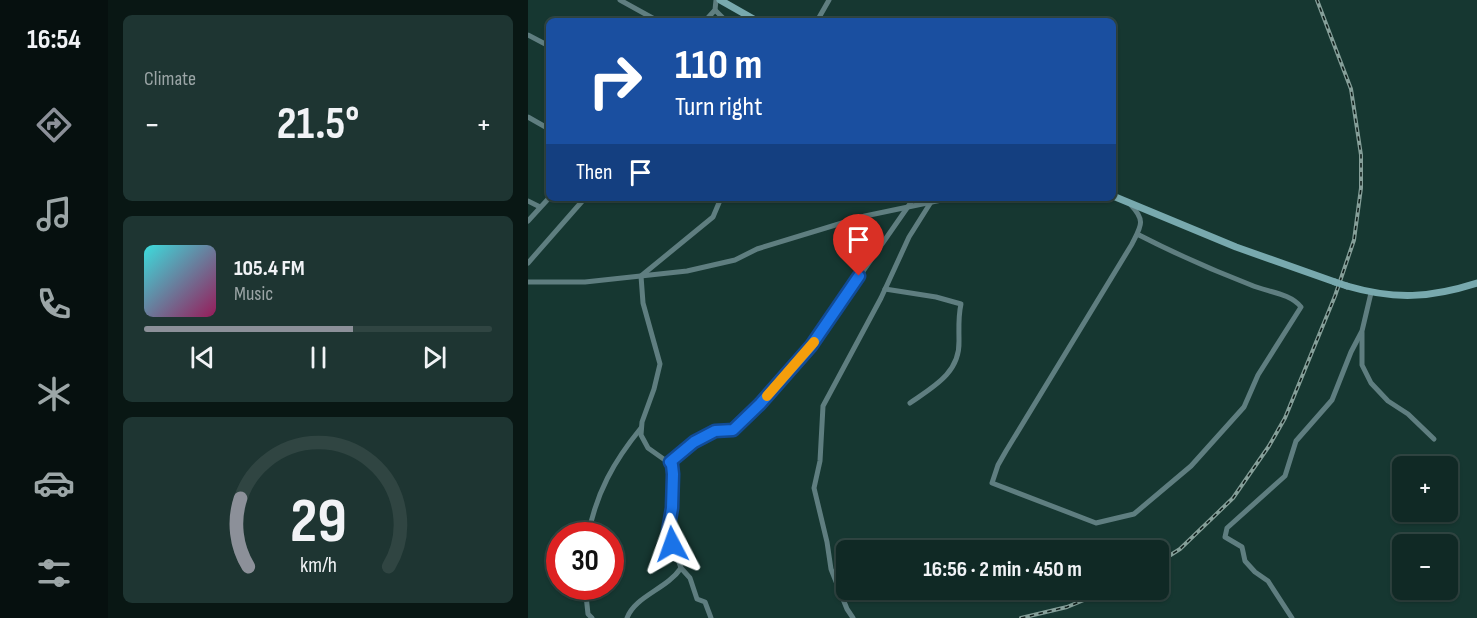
<!DOCTYPE html>
<meta charset="utf-8">
<style>
:root{--surface:#102925;--page:#1e3532;--text:#f1f3f6;--muted:#9ca6a7;--line:#304542;--accent:#8c9099}
body{margin:0;font-family:"Sofia Sans Condensed",sans-serif;background:var(--page);color:var(--text);height:100vh;display:flex;flex-direction:column;font-size:22px;white-space:nowrap}
*{box-sizing:border-box;margin:0}
p{font-size:20px;color:var(--muted)}
.icon{flex:none;width:33px;height:33px;fill:none;stroke:currentColor;stroke-width:2;stroke-linecap:round;stroke-linejoin:round}
.map{position:relative;flex:1;overflow:hidden}
.details{display:flex;flex-direction:column;gap:15px;padding:15px;background:#091714;width:420px}
.details>*{flex:none}
.guide{position:absolute;left:18px;top:18px;width:570px;height:183px;border-radius:9px;box-shadow:0 2px 4px #0004,0 0 0 2px var(--line);background:#1a4fa0;color:#fff;overflow:hidden}
.tools{position:absolute;left:864px;top:456px;display:grid;gap:12px}
.tools a{display:grid;place-items:center;width:66px;height:66px;border-radius:9px;background:var(--surface);box-shadow:0 2px 4px #0004,0 0 0 2px var(--line);font-size:30px}
.speed{position:absolute;left:18px;top:522px;display:flex;gap:12px;font-size:30px;font-weight:700;text-align:center}
.speed>*{display:grid;place-content:center;width:78px;height:78px;border-radius:50%;background:var(--surface);box-shadow:0 2px 4px #0004,0 0 0 2px var(--line);line-height:1}
.speed .limit{border:9px solid #d22;background:#fff;color:#111}
.pin{position:absolute;display:grid;place-items:center;width:51px;height:51px;color:#fff;margin:-62px -26px;border-radius:50% 50% 50% 0;rotate:-45deg;box-shadow:0 0 6px #0007}
.pin .icon{rotate:45deg}
.me{position:absolute;width:66px;margin:-33px;rotate:356deg;stroke-linejoin:round;filter:drop-shadow(0 0 4px #0008)}
.turn{display:flex;align-items:center;gap:21px;height:126px;padding:0 30px;font-size:27px}
.turn .icon{width:78px;height:78px;stroke-width:2.5}
.turn b{display:block;font-size:42px;line-height:51px}
.then{display:flex;align-items:center;height:57px;padding:0 30px;background:#0003;gap:12px;font-size:22px}
.big{font-size:45px;font-weight:700;line-height:1.1}
.details .card{flex:1;display:flex;flex-direction:column;justify-content:center;gap:9px;min-width:0;padding:0 21px;border-radius:9px;background:var(--page)}
.details .dial{align-items:center;gap:0}
.dial svg{height:156px;overflow:visible;fill:none;stroke:var(--line);stroke-width:7;stroke-linecap:round;text-anchor:middle}
.dial text{fill:var(--text);stroke:none}
.song{display:flex;align-items:center;gap:18px}
.cover{width:72px;height:72px;border-radius:9px;background:linear-gradient(135deg,hsl(180 70% 55%),hsl(330 70% 35%))}
.played{height:6px;border-radius:3px;background:linear-gradient(90deg,var(--accent) 60%,var(--line) 60%)}
.keys{display:flex;justify-content:space-around;direction:ltr}
.heat{display:flex;justify-content:space-between;align-items:center;font-size:33px;direction:ltr}
.trip{position:absolute;left:308px;top:540px;width:333px;height:60px;border-radius:9px;background:var(--surface);box-shadow:0 2px 4px #0004,0 0 0 2px var(--line);font-weight:700;line-height:60px;text-align:center}
main{display:flex;flex:1;min-height:0}
.tabs{display:flex;flex-direction:column;width:108px;justify-content:space-around;align-items:center;background:#06100f;color:var(--muted)}
.tabs .icon{width:42px;height:42px}
.tabs .selected{color:var(--accent)}
.tabs b{font-size:27px;color:var(--text)}
.map>svg:first-child{display:block}
</style>
<main>
<nav class="tabs">
<b>16:54</b>
<svg class="icon selected" aria-label="directions" viewBox="0 0 24 24"><path d="M12 3l9 9-9 9-9-9zM9 14v-3h6M13 9l2 2-2 2"/></svg>
<svg class="icon" aria-label="music" viewBox="0 0 24 24"><path d="M9 18V5l10-2v13"/><circle cx="6" cy="18" r="3"/><circle cx="16" cy="16" r="3"/></svg>
<svg class="icon" aria-label="phone" viewBox="0 0 24 24"><path d="M5 4h4l2 5-3 2q2 4 5 5l2-3 5 2v4C11 20 4 13 5 4z"/></svg>
<svg class="icon" aria-label="climate" viewBox="0 0 24 24"><path d="M12 3v18M4 7l16 10M4 17L20 7"/></svg>
<svg class="icon" aria-label="car" viewBox="0 0 24 24"><path d="M5 17H2v-5l4-1 3-4h7l3 4 3 1v5h-3M9 17h6M6 11h13"/><circle cx="7" cy="17" r="2"/><circle cx="17" cy="17" r="2"/></svg>
<svg class="icon" aria-label="filters" viewBox="0 0 24 24"><path d="M4 7h16M4 17h16"/><circle cx="9" cy="7" r="2"/><circle cx="15" cy="17" r="2"/></svg>
</nav>
<section class="details">
<div class="card"><p>Climate</p>
<div class="heat"><a>−</a><b class="big">21.5°</b><a>+</a></div>
</div>
<div class="card">
<div class="song"><i class="cover"></i><div><b>105.4 FM</b><p>Music</p></div></div>
<div class="played"></div>
<div class="keys"><svg class="icon" aria-label="previous" viewBox="0 0 24 24"><path d="M18 5L8 12l10 7zM5 5v14"/></svg><svg class="icon" aria-label="pause" viewBox="0 0 24 24"><path d="M8 5v14M16 5v14"/></svg><svg class="icon" aria-label="next" viewBox="0 0 24 24"><path d="M6 5l10 7-10 7zM19 5v14"/></svg></div>
</div>
<div class="card dial"><svg viewBox="0 0 100 80">
<path d="M14 69A42 42 0 1 1 86 69"/>
<path d="M14 69A42 42 0 0 1 10 34" stroke="#8c9099"/>
<text x="50" y="56" font-size="32" font-weight="700">29</text>
<text x="50" y="72" font-size="11">km/h</text>
</svg></div>
</section>
<div class="map">
<svg width="949" height="618" viewBox="0 0 949 618">
<rect width="100%" height="100%" fill="#163731"/>
<g fill="none" stroke-linecap="round" stroke-linejoin="round">
<g stroke="#5f7e80" stroke-width="5">
<path d="M92,0L130,21"/>
<path d="M187,10L198,21"/>
<path d="M177,21L187,10L188,0"/>
<path d="M289,21L301,0"/>
<path d="M0,35L21,46"/>
<path d="M0,117L21,129"/>
<path d="M0,201L12,207"/>
<path d="M603,205C618,221 613,226 604,244L478,451L470,465L464,483L568,523L606,514L663,466L716,407L730,375L773,307C762,293 739,292 723,285C684,270 646,253 609,234"/>
<path d="M0,221L21,198"/>
<path d="M0,263L57,198"/>
<path d="M0,282H57L159,271L207,260L229,249L337,216L423,198"/>
<path d="M357,289L408,297L433,304C430,317 431,328 431,341C432,373 405,387 382,403"/>
<path d="M834,333V365L843,383L860,401L880,414L906,439"/>
<path d="M142,462L167,442L187,431L205,430L232,404L283,346L386,198"/>
<path d="M60,536C68,493 86,461 113,428"/>
<path d="M153,568L162,578L169,599L177,602L183,618"/>
<path d="M57,586L60,614L64,618"/>
<path d="M99,618C107,596 139,589 153,568L140,531L144,508V465L120,448L113,435L114,422L126,389L132,364L115,303L113,276L185,217L193,198"/>
<path d="M325,618L319,609L303,569L299,542L286,488L292,461L295,406L353,298L381,237L403,202"/>
<path d="M764,618L740,581L727,572L717,561L714,547L697,537L699,528L757,476L768,441L804,400L823,352L834,331L843,293"/>
</g>
<g stroke="#78a9ae" stroke-width="7">
<path d="M192,0L229,21"/>
<path d="M585,196L708,247L807,282"/>
<path d="M819,286C867,300 902,298 949,283"/>
</g>
<g stroke="#859f99" stroke-width="4">
<g id="rail">
<path d="M630,563L652,549L705,498L741,446L757,418L807,296L826,240L833,188V155L823,89L789,0"/>
<path d="M493,618L539,607L580,590"/>
</g>
</g>
<use href="#rail" stroke="#0e1c19" stroke-width="1.5" stroke-dasharray="4.5" stroke-linecap="butt"/>
<path stroke="#78a9ae" stroke-width="7" d="M807,282L819,286"/>
</g>
<g fill="none" stroke-linecap="round" stroke-linejoin="round">
<g stroke="#114b97" stroke-width="15">
<path id="route" d="M144,544L140,531L144,508L145,474L144,465L142,462L166,442L187,431L205,430L232,404L283,346L331,276"/>
</g>
<use href="#route" stroke="#1a73e8" stroke-width="10"/>
<path stroke="#f59e0b" stroke-width="10" d="M239,396L286,342"/>
</g>
</svg>
<div class="tools">
<a>+</a>
<a>−</a>
</div>
<div class="speed"><div class="limit">30</div></div>
<div class="pin" style="left:331px;top:276px;background:#d93025"><svg class="icon" aria-label="arrive" viewBox="0 0 24 24"><path d="M6 21V4h12l-3 4 3 4H6"/></svg></div>
<svg class="me" style="left:144px;top:544px" viewBox="-20 -20 40 40"><path d="M0-17L14 15 0 8-14 15z" fill="#1a73e8" stroke="#fff" stroke-width="4"/></svg>
<div class="trip">16:56 · 2 min · 450 m</div>
<div class="guide">
<div class="turn"><svg class="icon" aria-label="right" viewBox="0 0 24 24"><path d="M7 20v-9h11M14 6l5 5-5 5"/></svg><div><b>110 m</b>Turn right</div></div>
<div class="then">Then<svg class="icon" aria-label="arrive" viewBox="0 0 24 24"><path d="M6 21V4h12l-3 4 3 4H6"/></svg></div>
</div>
</div>
</main>
